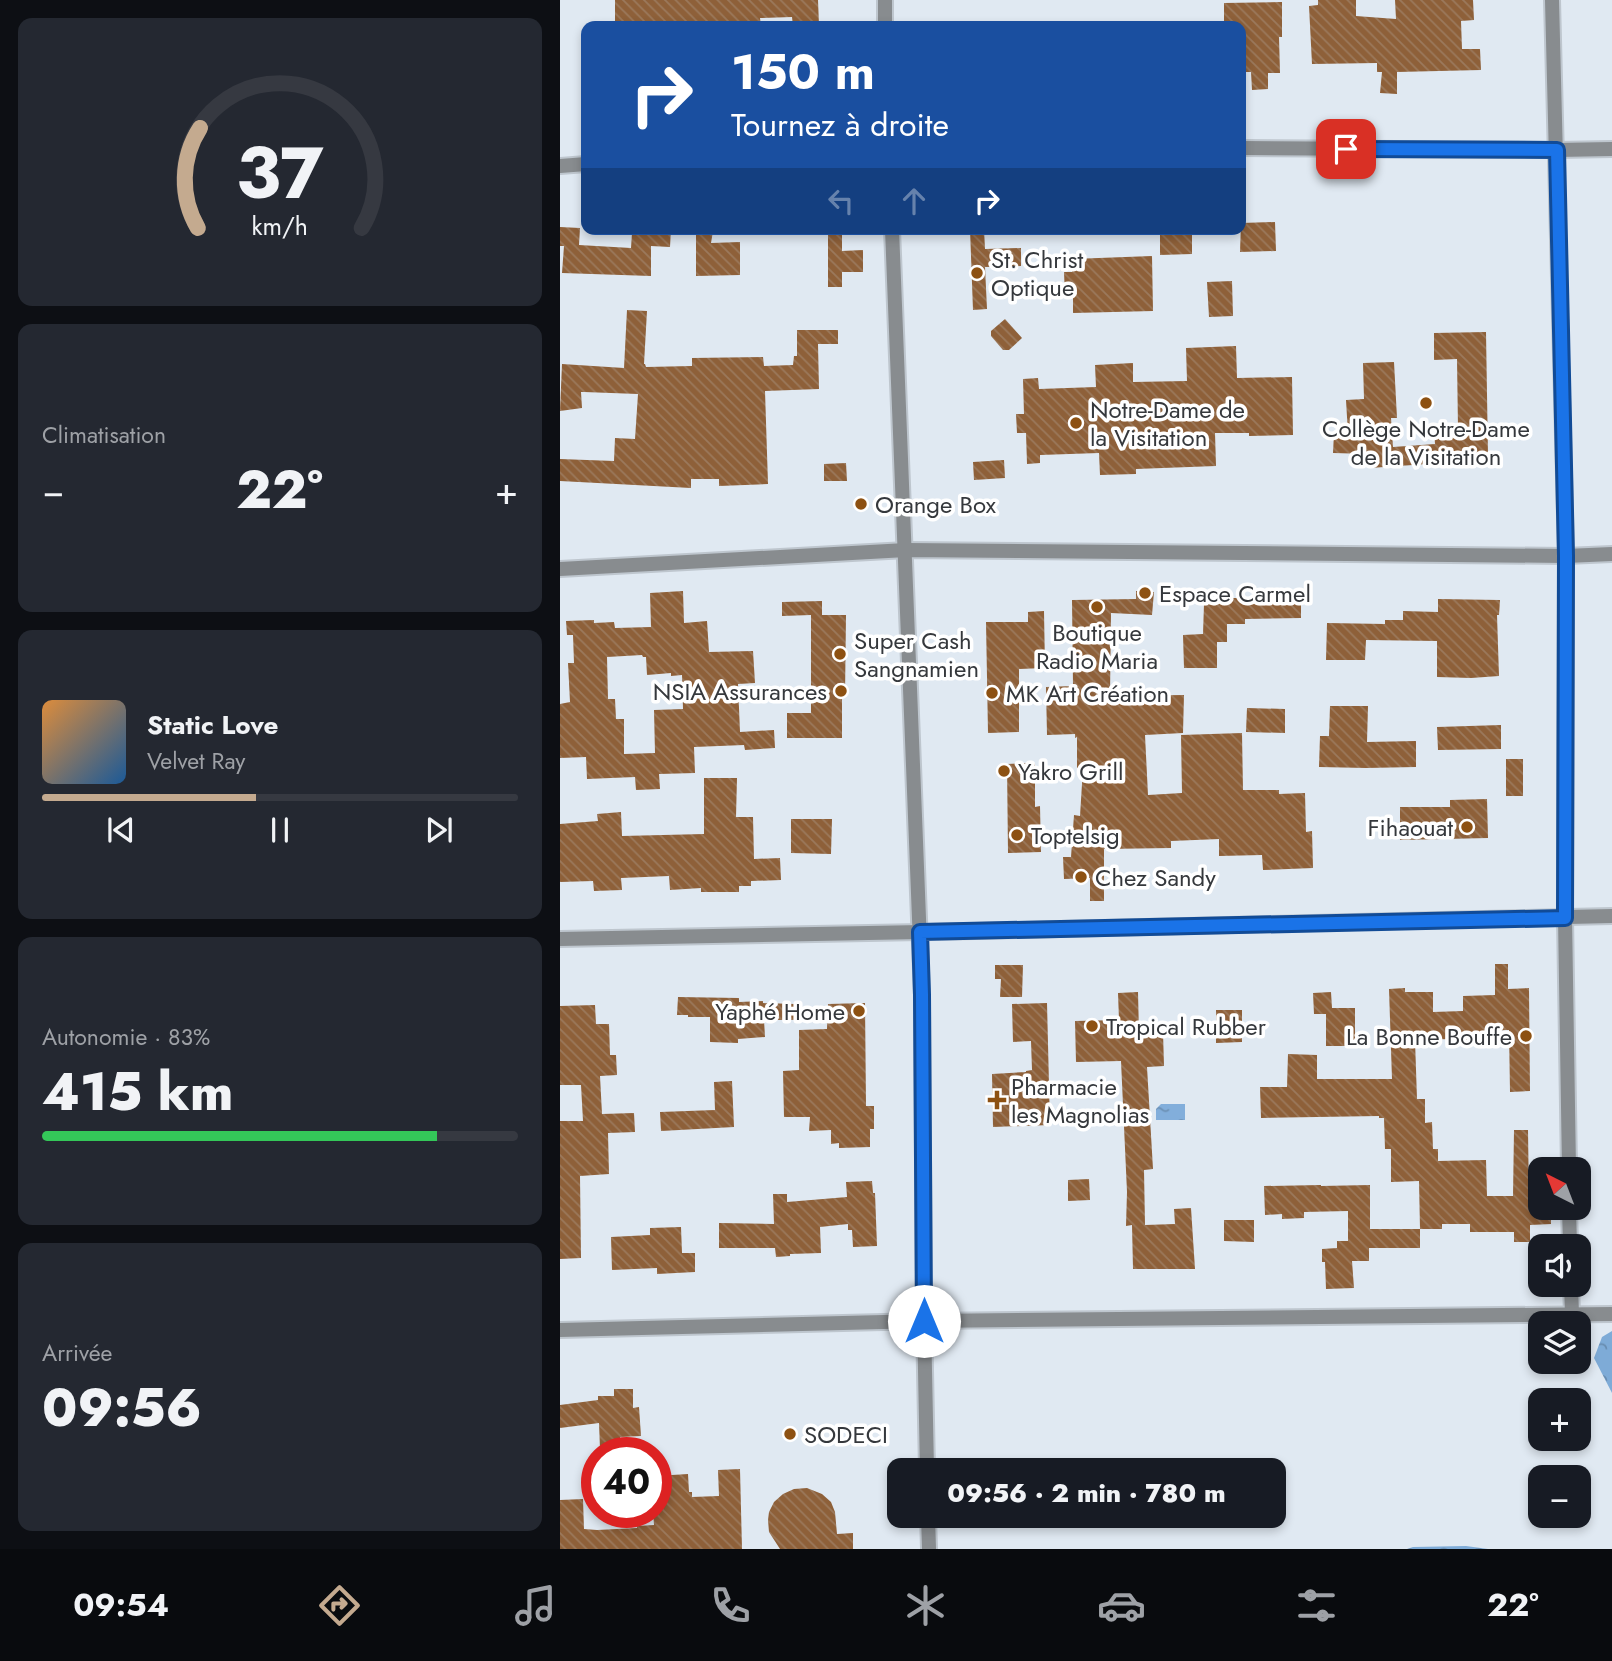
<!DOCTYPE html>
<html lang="fr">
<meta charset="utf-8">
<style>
:root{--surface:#171b24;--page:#242831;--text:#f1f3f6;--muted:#9ea1a6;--line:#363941;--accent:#c4aa8f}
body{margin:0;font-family:Jost,sans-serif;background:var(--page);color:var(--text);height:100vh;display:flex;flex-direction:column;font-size:26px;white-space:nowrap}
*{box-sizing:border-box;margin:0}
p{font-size:23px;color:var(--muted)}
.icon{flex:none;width:38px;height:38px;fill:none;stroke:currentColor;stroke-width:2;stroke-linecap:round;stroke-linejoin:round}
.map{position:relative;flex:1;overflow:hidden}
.panel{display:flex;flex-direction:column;gap:18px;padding:18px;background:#0d0f14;width:560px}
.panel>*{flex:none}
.top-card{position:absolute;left:21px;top:21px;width:665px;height:214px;border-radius:14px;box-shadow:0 4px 10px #0003;background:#1a4fa0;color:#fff;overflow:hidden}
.needle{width:46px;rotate:318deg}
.tools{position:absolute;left:968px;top:1157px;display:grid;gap:14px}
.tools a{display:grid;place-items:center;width:63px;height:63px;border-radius:14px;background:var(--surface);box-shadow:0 4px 10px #0003;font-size:35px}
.speed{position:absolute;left:21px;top:1437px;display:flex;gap:14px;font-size:35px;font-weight:700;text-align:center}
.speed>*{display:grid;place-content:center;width:91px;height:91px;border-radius:50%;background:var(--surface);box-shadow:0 4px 10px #0003;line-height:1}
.speed .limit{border:10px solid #d22;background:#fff;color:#111}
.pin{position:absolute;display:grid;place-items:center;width:60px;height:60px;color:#fff;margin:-30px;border-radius:14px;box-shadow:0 4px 10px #0006}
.me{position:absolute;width:77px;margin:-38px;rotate:0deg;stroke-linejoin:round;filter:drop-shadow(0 0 5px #0008)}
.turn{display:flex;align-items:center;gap:24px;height:147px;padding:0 35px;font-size:32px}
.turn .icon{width:91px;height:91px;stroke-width:2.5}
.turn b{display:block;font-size:49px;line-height:60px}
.lanes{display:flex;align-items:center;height:66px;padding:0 35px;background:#0003;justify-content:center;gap:35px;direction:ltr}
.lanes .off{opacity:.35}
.big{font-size:52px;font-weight:800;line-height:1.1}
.panel .widget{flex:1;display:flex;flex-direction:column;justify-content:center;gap:10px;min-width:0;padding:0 24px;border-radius:14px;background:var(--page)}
.panel .dial{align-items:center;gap:0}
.dial svg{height:182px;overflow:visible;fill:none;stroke:var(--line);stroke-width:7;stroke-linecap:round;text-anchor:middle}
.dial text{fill:var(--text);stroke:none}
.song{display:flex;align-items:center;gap:21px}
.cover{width:84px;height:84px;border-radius:10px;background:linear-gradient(135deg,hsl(30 70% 55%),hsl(210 70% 35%))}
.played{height:7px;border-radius:4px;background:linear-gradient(90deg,var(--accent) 45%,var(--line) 45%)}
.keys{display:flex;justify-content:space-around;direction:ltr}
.heat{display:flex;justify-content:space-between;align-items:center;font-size:38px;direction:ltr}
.charge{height:10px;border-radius:5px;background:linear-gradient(90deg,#34c759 83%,var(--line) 0)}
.trip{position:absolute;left:327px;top:1458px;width:399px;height:70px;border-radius:14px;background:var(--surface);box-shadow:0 4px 10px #0003;font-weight:800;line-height:70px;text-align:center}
.dock{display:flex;height:112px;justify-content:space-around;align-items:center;background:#090b0e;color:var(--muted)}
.dock .icon{width:49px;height:49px}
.dock .active{color:var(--accent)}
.dock b{font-size:32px;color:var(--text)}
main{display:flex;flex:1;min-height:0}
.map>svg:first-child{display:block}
</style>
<main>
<section class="panel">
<div class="widget dial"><svg viewBox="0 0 100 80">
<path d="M14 69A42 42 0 1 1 86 69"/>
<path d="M14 69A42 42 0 0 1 15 25" stroke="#c4aa8f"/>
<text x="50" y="56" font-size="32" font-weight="700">37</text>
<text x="50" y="72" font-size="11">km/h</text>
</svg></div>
<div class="widget"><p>Climatisation</p>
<div class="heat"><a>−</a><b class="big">22°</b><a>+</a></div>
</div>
<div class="widget">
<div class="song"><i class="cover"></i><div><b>Static Love</b><p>Velvet Ray</p></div></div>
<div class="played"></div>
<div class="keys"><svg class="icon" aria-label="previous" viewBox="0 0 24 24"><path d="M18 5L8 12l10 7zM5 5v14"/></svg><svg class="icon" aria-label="pause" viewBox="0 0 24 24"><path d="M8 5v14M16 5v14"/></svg><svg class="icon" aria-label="next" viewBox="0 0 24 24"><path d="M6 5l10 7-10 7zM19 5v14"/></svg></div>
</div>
<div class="widget"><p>Autonomie · 83%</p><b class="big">415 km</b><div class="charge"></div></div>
<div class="widget"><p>Arrivée</p><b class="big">09:56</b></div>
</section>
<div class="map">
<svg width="1052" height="1549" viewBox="0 0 1052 1549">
<defs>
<pattern id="forest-crowns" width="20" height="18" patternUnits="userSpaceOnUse" patternTransform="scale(1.75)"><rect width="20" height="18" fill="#7eabd7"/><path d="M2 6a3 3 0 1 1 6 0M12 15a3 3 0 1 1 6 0" fill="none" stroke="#688cb0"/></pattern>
<pattern id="water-ripples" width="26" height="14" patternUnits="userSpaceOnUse" patternTransform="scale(1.75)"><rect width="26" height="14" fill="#82aedb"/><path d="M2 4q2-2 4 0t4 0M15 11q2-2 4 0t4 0" fill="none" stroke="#6b8fb3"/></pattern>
<pattern id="building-back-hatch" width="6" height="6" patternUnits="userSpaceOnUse" patternTransform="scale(1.75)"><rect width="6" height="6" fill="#8e6039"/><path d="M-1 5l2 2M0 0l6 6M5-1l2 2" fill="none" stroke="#9b795c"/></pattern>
</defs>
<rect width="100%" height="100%" fill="#e0e9f2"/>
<g fill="url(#forest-crowns)">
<path d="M1052,1331V1393L1034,1358L1042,1337Z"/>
<path d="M906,1546L928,1549H847L853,1547Z"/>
</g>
<path fill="url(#water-ripples)" d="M601,1104H625V1120H596V1109Z"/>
<g fill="url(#building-back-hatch)" fill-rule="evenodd">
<path d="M55,0H258L259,25L233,26L232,17L200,18L201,26H55Z"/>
<path d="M758,0H796V16L836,19L835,0H913L914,20L901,21L902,49H920L921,70L837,72V94L820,93L822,72H817V63L752,64L749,6L758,5Z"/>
<path d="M722,2V37H719L720,73H708V89L692,90L691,72H681V26H664V3Z"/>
<path d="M715,222L716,251L680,252L681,223Z"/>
<path d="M0,227L20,228L19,245L71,248L72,233H81V229H111L110,247L91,246V276L2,273L4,246H0Z"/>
<path d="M268,229H282V251L303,250V272H282V287H268Z"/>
<path d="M410,229H424L425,249L461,248V266L425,267L427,309L413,310Z"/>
<path d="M600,229H632V254L600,255Z"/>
<path d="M153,231L151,243L180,242V275L136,276V233Z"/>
<path d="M592,256L593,311L513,313V296H505L504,272H512V259Z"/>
<path d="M672,281L673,316L649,317L647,282Z"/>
<path d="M67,310L87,311L84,364H85L86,367L132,366V358L203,357L204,366L233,365L234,356H237V330H278V344H258L259,389L205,391L208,484L159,486V479H131V488L0,481V459L54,461L55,438L75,439L78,394L24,392H21L22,408L0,411L2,364L64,368Z"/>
<path d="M445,319L462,338L449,350H443L431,336V331Z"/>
<path d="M926,332L928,456L867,458V464L810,468L809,454L773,453L774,433L788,434L786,400L804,399L803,363L834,362L837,418H831L833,447L875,444L874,429H898L897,359L874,360V333Z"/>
<path d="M676,346L677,378L732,377L733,435L689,436V433H655L656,466L576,469V474L540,475L539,453L480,455V463L467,464L466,433H457L456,414H464L463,379L478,378L479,389L536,387L535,365L573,363V382L627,381L626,348Z"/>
<path d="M444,460L445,478L414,480L413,462Z"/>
<path d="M286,463L287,481H264V464Z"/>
<path d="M123,591L124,623L147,621L149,652L193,651L195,683L178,684L180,732L214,730L215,748L185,750L184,745L134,747L135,773L99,774L100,789L76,790L75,777L27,779L26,757L0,758V704L10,702L8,663H14L13,635H7L6,621L34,620V623L54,622L55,628L91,627L90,593ZM82,655L83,657H86L87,675L111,673V676L122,675L123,709L94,710L95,753L64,754V719H56L55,699H48L47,657Z"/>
<path d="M576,591L594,592L592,615L551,613L550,696L624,695L623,733L585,735L588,795L622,793L621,735L682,733L683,790H719V794L745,793L746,832L752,831L753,868L703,870L702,855L659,856V839L611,841V848L544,849V901H530V878L504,879L503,857H511L514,815L520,816L523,768H517V737L515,738V734L487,735L486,687L513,686L512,600L576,599Z"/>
<path d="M668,598H684V602L741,601V618L685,619V624H667V642H657V668H624L623,635L643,634L644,604H656V599H668Z"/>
<path d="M878,599L940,600L939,615H937L939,676L911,678L877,677V641L806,640L805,660H766L767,623L825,624V620H843V611L878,612Z"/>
<path d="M262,601V615H256H286L285,696H282V738H227V713H251V615L222,616V602Z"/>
<path d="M484,611L485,668L459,669V732L428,733L426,622H468V612Z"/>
<path d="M770,706H808L807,742L856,741V767L806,768L759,767L760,736H769Z"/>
<path d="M687,708L725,709V733L686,732Z"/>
<path d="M941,725V749L878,750L877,727Z"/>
<rect x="946" y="759" width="17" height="37"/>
<path d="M475,763V807L480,806L481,852L448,853L447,764Z"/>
<path d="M144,778H177L176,817H193L194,859L220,858L221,880L191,881V886H179V892H141V888L110,890L109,876L61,878L62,890L34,891L33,881L0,882V824L38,821L37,814L61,812L62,836L144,834Z"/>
<path d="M927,799L928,838L840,840V807H890V800Z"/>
<path d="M231,819H272L271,854L231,853Z"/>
<path d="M935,964H948V989L969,988L970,1091L950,1092L949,1030L921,1031V1040L892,1041V1039L855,1040L857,1099H865V1123L872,1122L873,1149H878V1161L926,1160L927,1196H953L954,1130H968L969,1202H980V1208H991V1224L970,1225V1242H954V1232H910V1224H882V1229H860L859,1181L831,1182V1149H825L824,1118H819V1116L701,1118L700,1087H727L728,1054L757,1055V1079H832L829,989L845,988V992H873V1012L903,1011V996L935,995Z"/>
<path d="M435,965H463L462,997H440L441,979H435Z"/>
<path d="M578,992L579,1033L603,1032L604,1066L587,1067L593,1169L584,1170L585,1225L615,1224L614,1209L631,1208L635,1269H573L572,1225L566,1226L567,1192L561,1061L516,1062L515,1021L559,1020L558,993Z"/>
<path d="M771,992L772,1008H795V1046H766V1014H754L753,993Z"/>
<path d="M118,997L179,998V1002L203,1001V1003L235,1004L234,1020H204L205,1037L178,1039V1043L150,1042V1017H128V1015H117Z"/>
<path d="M305,1003L306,1106H314V1129H310V1147L279,1148V1143L271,1144V1130L249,1131L250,1117H224L223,1071L239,1070V1030L267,1029L268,1004Z"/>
<path d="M487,1003L490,1125L433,1127L432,1074L466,1072V1071L472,1070L471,1041L453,1042L452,1004Z"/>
<path d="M35,1005L36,1024H49L50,1055H56L57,1075L40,1076L42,1114L74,1113L75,1132L48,1133L49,1174L20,1176L21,1258L0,1259V1121H23L21,1085H0V1006Z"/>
<path d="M656,1010H682V1042L656,1043Z"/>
<path d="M172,1081L174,1127L101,1131L100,1112L155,1110L154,1082Z"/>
<path d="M529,1179L530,1200L508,1201V1180Z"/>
<path d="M312,1181L313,1193H315L317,1246L293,1247L292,1230H288V1224L260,1227L261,1253L230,1254V1256L216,1257L215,1248H159V1223L214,1224L213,1194H227V1202L287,1197L286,1182Z"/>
<path d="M761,1185V1186L810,1185V1229H860V1248H809V1261H792L794,1288L766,1289L765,1262H762V1249L777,1248V1241H788V1211L744,1212V1218L722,1219V1214L705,1215L704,1186Z"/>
<path d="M664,1220H694V1242L664,1241Z"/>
<path d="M121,1227L122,1253H135V1272L97,1274V1268L52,1270L51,1237L90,1235V1228Z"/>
<path d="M54,1389H73V1408L79,1407L81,1436L60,1437L61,1448L40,1449L39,1423L0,1428V1405L38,1400V1396H54Z"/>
<path d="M180,1469L182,1549H0V1500L23,1499L24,1529L37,1530L77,1528V1526L94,1525L93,1512H96V1476L128,1474L129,1492H132V1497L159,1496L158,1470Z"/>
<path d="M247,1488L262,1494L271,1502L275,1512L277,1534L293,1533V1549H220L209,1532L208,1520L209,1512L214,1502L223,1494L234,1489Z"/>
</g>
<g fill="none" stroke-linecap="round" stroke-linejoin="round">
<g stroke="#bec6ce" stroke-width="18">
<g id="minor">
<path d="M992,0L1006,556L1005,917L1009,1169"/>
<path d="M681,148L997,150L1052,149"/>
<path d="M0,166L26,164"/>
<path d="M0,569L346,550L1006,556L1052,554"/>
<path d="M1009,1208L1010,1246"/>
<path d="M1011,1284L1012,1315"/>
<path d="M0,1330L364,1321L1052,1314"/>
</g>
</g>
<g stroke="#bec6ce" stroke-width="18">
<g id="tertiary">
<path d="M325,0V26"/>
<path d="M332,229L362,995L364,1321L367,1470"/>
<path d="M0,939L415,931L1052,916"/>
<path d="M368,1516L369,1549"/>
</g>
</g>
<use href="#minor" stroke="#888c8f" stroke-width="14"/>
<use href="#tertiary" stroke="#888c8f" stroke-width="14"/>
</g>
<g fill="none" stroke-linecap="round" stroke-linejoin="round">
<g stroke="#114b97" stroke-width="18">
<path id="route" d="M364,1321L362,995L360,932L1005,918L1006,556L997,150L786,149"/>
</g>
<use href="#route" stroke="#1a73e8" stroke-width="12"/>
</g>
<g fill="#8d5112" stroke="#fff" stroke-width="2.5">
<circle cx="417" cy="273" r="7"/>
<circle cx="866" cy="403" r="7"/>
<circle cx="516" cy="423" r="7"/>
<circle cx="301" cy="504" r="7"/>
<circle cx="585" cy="593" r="7"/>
<circle cx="537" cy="607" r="7"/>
<circle cx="280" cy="654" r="7"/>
<circle cx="281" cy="691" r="7"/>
<circle cx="432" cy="693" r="7"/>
<circle cx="444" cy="771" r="7"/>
<circle cx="907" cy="827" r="7"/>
<circle cx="457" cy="835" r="7"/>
<circle cx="521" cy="877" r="7"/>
<circle cx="299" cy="1011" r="7"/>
<circle cx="532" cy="1026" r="7"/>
<circle cx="966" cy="1036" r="7"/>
<path d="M433.5 1089.5h7v7h7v7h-7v7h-7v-7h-7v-7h7z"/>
<circle cx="230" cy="1434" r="7"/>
</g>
<g text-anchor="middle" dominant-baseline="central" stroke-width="7" stroke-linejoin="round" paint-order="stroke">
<g font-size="24" fill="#35383c" stroke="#fff" text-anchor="start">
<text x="431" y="259">St. Christ<tspan x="431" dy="28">Optique</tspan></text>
<text x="530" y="409">Notre-Dame de<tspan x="530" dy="28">la Visitation</tspan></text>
<text x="866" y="428" text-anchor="middle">Collège Notre-Dame<tspan x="866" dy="28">de la Visitation</tspan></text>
<text x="315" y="504">Orange Box</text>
<text x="599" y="593">Espace Carmel</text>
<text x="537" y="632" text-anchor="middle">Boutique<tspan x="537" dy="28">Radio Maria</tspan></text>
<text x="294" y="640">Super Cash<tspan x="294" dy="28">Sangnamien</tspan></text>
<text x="267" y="691" text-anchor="end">NSIA Assurances</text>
<text x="446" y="693">MK Art Création</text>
<text x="458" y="771">Yakro Grill</text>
<text x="893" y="827" text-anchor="end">Fihaouat</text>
<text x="471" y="835">Toptelsig</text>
<text x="535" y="877">Chez Sandy</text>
<text x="285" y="1011" text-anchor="end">Yaphé Home</text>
<text x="546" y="1026">Tropical Rubber</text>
<text x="952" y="1036" text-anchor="end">La Bonne Bouffe</text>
<text x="451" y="1086">Pharmacie<tspan x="451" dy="28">les Magnolias</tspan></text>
<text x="244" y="1434">SODECI</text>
</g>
</g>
</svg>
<div class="tools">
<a><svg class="needle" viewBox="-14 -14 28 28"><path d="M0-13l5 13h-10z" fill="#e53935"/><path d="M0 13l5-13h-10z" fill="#9ea1a6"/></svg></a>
<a><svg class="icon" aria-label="sound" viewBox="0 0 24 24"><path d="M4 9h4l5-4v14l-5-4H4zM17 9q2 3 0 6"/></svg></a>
<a><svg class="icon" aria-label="layers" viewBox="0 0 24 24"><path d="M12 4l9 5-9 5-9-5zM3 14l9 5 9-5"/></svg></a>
<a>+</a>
<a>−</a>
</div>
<div class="speed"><div class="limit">40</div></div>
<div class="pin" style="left:786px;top:149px;background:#d93025"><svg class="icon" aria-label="arrive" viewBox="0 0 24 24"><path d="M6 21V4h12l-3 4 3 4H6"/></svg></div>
<svg class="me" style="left:364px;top:1321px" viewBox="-20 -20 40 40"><circle r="19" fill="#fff"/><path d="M0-13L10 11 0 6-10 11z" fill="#1a73e8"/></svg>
<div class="trip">09:56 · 2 min · 780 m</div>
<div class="top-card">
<div class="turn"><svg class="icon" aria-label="right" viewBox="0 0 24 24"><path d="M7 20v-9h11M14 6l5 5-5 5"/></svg><div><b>150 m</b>Tournez à droite</div></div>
<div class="lanes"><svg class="icon off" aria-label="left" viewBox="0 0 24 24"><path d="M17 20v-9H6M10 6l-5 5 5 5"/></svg><svg class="icon off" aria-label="ahead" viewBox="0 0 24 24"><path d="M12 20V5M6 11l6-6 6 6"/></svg><svg class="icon" aria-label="right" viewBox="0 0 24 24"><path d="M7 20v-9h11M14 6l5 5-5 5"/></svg></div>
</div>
</div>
</main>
<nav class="dock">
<b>09:54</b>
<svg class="icon active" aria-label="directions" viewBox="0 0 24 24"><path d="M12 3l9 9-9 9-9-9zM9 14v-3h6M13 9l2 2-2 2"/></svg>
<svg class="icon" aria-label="music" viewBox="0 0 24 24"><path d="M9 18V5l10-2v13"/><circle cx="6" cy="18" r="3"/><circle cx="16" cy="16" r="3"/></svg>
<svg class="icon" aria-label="phone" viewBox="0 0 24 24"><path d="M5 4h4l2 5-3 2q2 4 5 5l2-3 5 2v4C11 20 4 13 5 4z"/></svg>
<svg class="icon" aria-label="climate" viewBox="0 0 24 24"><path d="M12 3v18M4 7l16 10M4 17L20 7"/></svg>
<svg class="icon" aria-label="car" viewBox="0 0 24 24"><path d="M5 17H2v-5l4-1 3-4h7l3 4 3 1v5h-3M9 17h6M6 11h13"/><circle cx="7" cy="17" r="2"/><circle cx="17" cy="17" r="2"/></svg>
<svg class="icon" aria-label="filters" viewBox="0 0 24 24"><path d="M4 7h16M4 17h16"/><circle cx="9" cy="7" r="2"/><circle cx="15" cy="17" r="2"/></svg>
<b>22°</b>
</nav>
